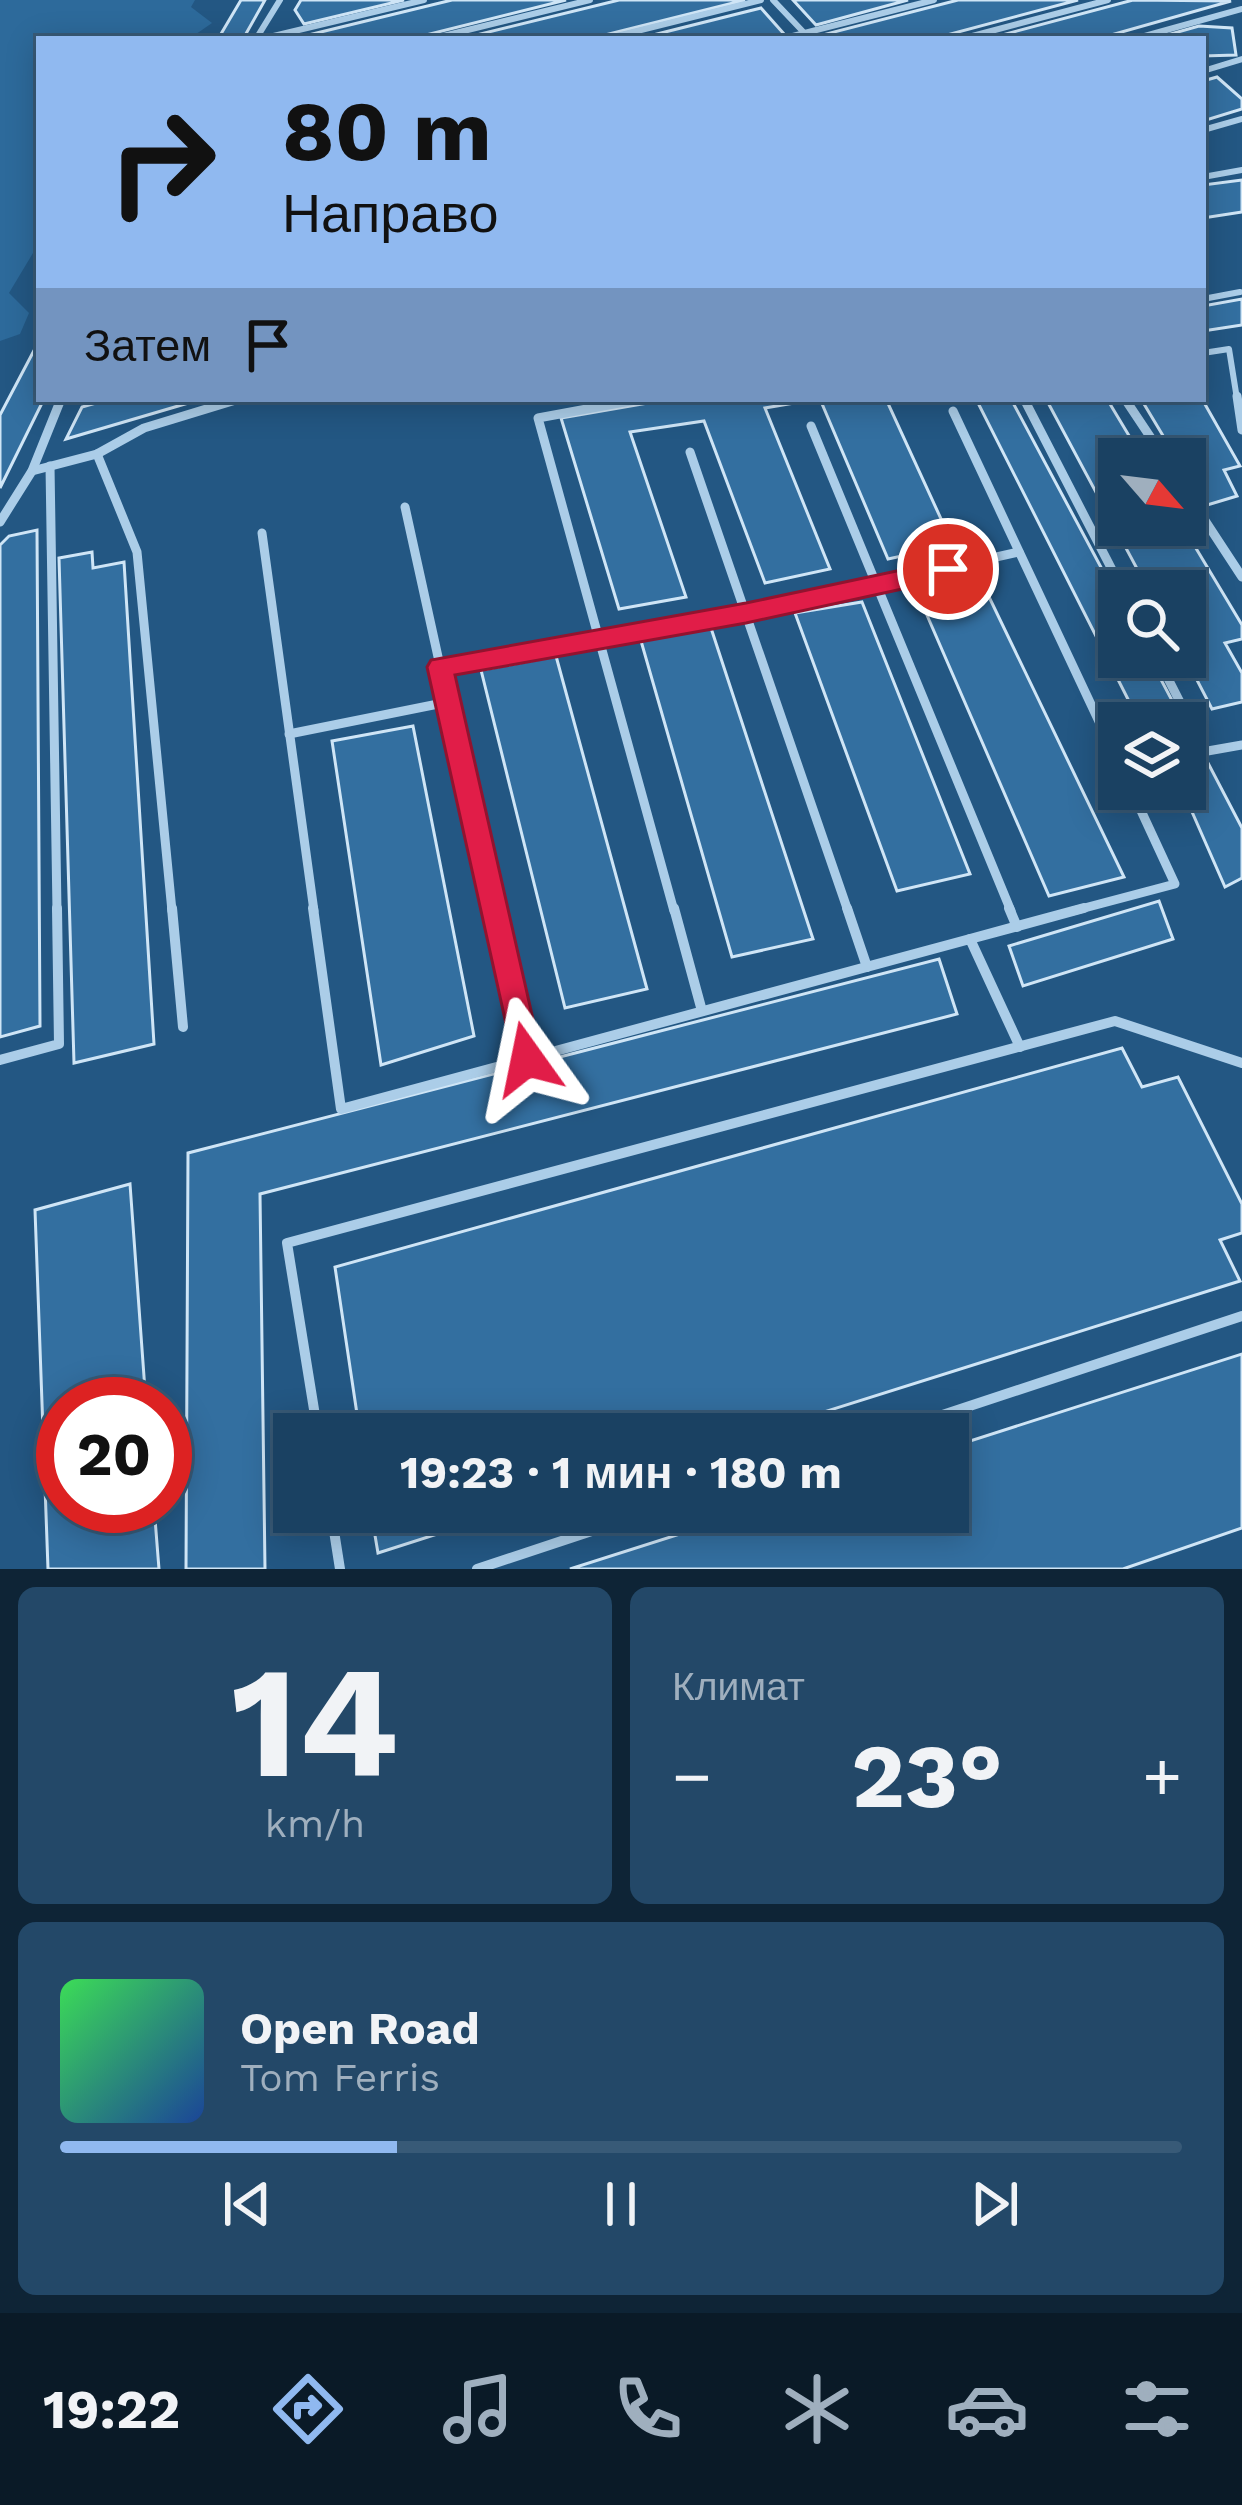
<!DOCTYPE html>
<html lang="ru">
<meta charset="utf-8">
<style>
:root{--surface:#1a4162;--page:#234868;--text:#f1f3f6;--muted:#9fafbe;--line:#385a77;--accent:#90b9f0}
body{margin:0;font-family:"Work Sans",sans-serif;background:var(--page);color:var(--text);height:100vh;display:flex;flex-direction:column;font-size:45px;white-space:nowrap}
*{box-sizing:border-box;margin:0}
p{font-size:39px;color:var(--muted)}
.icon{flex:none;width:66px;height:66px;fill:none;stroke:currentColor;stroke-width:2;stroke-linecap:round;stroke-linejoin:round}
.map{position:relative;height:1569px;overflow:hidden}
.drawer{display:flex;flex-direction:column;gap:18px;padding:18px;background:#0e2436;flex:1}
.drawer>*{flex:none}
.banner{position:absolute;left:36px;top:36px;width:1170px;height:366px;border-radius:0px;box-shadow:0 6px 30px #0003,0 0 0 3px var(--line);background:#90b9f0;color:#111;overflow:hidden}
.needle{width:78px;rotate:118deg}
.controls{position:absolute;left:1098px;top:438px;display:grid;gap:24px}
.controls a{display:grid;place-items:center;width:108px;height:108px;border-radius:0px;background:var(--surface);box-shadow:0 6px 30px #0003,0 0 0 3px var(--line);font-size:60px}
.speed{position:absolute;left:36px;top:1377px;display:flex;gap:24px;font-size:60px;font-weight:700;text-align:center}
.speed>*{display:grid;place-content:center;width:156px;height:156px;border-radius:50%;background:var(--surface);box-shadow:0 6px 30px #0003,0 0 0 3px var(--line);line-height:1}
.speed .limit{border:18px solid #d22;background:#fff;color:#111}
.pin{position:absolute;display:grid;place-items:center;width:102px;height:102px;color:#fff;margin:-51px;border:6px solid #fff;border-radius:50%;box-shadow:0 3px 12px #0007}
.me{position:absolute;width:132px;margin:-66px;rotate:348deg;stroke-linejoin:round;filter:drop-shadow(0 0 9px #0008)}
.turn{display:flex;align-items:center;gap:42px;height:252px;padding:0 48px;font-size:54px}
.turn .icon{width:156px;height:156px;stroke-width:2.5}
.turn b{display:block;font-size:84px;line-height:102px}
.then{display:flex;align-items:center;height:114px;padding:0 48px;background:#0003;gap:24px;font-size:45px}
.big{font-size:90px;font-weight:700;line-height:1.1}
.drawer .tile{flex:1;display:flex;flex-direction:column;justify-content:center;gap:18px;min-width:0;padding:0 42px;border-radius:18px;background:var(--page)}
.drawer .dial{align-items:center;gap:0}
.dial b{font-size:156px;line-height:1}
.song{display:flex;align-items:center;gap:36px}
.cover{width:144px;height:144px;border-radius:18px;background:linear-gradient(135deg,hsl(130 70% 55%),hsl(220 70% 35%))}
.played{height:12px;border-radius:6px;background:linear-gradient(90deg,var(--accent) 30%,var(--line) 30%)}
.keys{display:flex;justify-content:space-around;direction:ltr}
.heat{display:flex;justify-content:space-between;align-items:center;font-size:66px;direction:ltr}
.drawer .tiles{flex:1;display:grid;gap:18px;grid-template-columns:1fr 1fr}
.tile:last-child{grid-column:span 2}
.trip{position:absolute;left:273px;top:1413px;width:696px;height:120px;border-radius:0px;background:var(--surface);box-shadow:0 6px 30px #0003,0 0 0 3px var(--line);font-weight:700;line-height:120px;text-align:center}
.tabs{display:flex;height:192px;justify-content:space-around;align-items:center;background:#0a1a27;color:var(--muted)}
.tabs .icon{width:84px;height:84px}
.tabs .current{color:var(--accent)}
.tabs b{font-size:54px;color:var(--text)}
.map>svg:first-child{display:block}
</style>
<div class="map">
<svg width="1242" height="1569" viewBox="0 0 1242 1569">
<rect width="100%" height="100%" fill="#235783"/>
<path fill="#2d6a9b" d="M0,0H195L191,7L212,23L189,39H39V243L9,293L29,313L20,334L0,341Z"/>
<g fill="#336fa0" stroke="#cfe5f6" stroke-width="3">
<path d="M241,0H265L243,39H218Z"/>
<path d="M301,0H404L304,24L295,10Z"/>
<path d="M452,0H566L410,39H292Z"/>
<path d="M619,0H745L589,39H460Z"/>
<path d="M793,0H908L816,25Z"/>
<path d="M958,0H1078L932,39H830L826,34Z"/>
<path d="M1133,0L1231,1L1097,39H987Z"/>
<path d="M761,8L784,34L764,39H637Z"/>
<path d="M1199,26L1232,28L1236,55L1203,56V39H1153Z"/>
<path d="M1217,77L1242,99V109L1203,121V81Z"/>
<path d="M1242,180V212L1203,218V185Z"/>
<path d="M1242,299V325L1203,331V306Z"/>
<path d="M39,341V399H44L0,488V415Z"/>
<path d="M110,399H202L66,439L82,407Z"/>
<path d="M671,399H818L765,408L830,569L765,583L704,421L630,432L686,597L619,609L561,418Z"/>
<path d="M820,399H886L953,545L888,559Z"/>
<path d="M976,399H1011L1119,601V657H1149L1184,723H1140Z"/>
<path d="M1046,399H1107L1143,459H1119V525H1182L1242,625V639L1225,643L1242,673V702L1212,709L1185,657V591H1149Z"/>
<path d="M1141,399H1202L1240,466L1224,470L1237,496L1204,506L1185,473V459H1177Z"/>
<path d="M37,530L40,1026L0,1037V545L9,536Z"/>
<path d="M92,552L93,568L124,562L154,1044L74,1063L59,558Z"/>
<path d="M977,572L1124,877L1049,896L913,583Z"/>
<path d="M862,602L970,874L897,891L795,613Z"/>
<path d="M711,628L813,939L732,957L641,641Z"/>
<path d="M556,656L647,989L565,1008L481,670Z"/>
<path d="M413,726L474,1036L381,1065L332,741Z"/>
<path d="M1208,763L1242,828V878L1225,887L1182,789L1185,769Z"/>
<path d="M1159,901L1173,939L1023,986L1009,946Z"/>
<path d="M939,959L957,1014L260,1194L265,1569H186L188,1153Z"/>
<path d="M1122,1048L1142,1087L1178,1077L1242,1204V1233L1220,1240L1240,1281L754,1434H360L335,1267Z"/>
<path d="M130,1184L146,1404H63V1506H154L159,1569H48L35,1210Z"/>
<path d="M1242,1354V1528L1123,1569H570L749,1512H948V1448Z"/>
<path d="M371,1512H506L378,1553Z"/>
</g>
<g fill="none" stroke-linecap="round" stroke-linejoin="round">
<g stroke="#abcde8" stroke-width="6">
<path d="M773,0L810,39"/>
<path d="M256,39L280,0"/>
<path d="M261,39L424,0"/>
<path d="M431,39L590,0"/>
<path d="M605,39L761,0"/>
<path d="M781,39L934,0"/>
<path d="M961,39L1108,0"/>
<path d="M1134,39L1242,9"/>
<path d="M1203,71L1242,59"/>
<path d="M1203,130L1242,119"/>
<path d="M1203,177L1242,170"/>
<path d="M1203,299L1240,292"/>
<path d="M1203,353L1229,349L1237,399"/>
</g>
<g stroke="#abcde8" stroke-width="9">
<path d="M1237,396L1242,430"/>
<path d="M641,399L538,418L674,911"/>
<path d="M1024,399L1123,591"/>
<path d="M1125,399L1165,459"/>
<path d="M953,411L1119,764"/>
<path d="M811,426L1011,911"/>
<path d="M690,452L848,911"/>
<path d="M97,454L137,552L172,911"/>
<path d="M50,466L57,911"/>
<path d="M32,471L97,454L144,428L239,399"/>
<path d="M1185,490L1242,577"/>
<path d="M405,507L494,911"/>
<path d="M0,522L32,471L61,399"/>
<path d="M262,533L314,911"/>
<path d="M1157,657L1205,751"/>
<path d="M440,667L746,613L1019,552"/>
<path d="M289,734L448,702"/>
<path d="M1185,755L1242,745"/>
<path d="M1073,911L1175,884L1131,789"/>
</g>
<g stroke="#abcde8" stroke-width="10">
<path d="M172,908L183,1027"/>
<path d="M313,908L341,1109L970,939L1020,1047"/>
<path d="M494,908L527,1059"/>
<path d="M674,908L702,1011"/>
<path d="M847,908L867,967"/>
<path d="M1009,908L1017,927"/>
<path d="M970,939L1084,908"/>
<path d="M0,1060L59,1044L57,908"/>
<path d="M318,1434L287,1243L1115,1021L1242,1063"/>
<path d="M885,1434L1242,1316"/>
<path d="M331,1512L340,1569"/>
<path d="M477,1569L649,1512"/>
</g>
</g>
<path fill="#e11d48" stroke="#92132f" stroke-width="3" d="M948,560L961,569L948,579L746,623L455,675L542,1059L538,1069L527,1074L516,1069L427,667L431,660L746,603Z"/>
</svg>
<div class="controls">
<a><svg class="needle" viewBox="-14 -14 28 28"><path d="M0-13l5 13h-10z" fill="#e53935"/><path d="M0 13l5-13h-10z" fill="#9fafbe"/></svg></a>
<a><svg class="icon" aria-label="search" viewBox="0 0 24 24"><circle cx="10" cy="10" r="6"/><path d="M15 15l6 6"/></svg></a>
<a><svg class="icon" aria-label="layers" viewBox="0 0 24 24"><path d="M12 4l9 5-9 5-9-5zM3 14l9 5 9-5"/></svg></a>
</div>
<div class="speed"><div class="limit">20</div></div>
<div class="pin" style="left:948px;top:569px;background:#d93025"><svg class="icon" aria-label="arrive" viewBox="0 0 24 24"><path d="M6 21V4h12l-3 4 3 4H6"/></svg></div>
<svg class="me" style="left:527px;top:1059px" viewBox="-20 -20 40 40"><path d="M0-17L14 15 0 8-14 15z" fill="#e11d48" stroke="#fff" stroke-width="4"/></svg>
<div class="trip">19:23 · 1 мин · 180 m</div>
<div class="banner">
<div class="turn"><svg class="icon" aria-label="right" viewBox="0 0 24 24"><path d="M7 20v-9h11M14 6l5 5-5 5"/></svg><div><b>80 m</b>Направо</div></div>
<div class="then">Затем<svg class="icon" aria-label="arrive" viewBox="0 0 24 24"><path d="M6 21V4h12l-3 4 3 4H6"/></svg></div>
</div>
</div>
<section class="drawer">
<div class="tiles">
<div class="tile dial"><b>14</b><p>km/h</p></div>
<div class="tile"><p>Климат</p>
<div class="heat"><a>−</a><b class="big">23°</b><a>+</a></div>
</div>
<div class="tile">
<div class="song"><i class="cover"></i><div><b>Open Road</b><p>Tom Ferris</p></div></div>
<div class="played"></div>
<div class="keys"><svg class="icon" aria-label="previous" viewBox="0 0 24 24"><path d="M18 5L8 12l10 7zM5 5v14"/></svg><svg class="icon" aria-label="pause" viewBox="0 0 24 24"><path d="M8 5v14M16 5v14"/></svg><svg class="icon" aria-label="next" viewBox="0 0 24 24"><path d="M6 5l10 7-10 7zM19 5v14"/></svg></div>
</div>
</div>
</section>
<nav class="tabs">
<b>19:22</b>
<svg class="icon current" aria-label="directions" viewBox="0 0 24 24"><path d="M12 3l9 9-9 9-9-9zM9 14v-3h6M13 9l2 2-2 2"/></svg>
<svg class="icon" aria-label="music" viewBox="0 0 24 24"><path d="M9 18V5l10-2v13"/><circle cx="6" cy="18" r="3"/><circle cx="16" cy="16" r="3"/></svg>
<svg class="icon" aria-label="phone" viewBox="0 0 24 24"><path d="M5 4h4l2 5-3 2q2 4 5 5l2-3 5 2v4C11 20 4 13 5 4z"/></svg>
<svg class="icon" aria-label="climate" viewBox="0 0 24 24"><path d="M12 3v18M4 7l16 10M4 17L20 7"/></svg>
<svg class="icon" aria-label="car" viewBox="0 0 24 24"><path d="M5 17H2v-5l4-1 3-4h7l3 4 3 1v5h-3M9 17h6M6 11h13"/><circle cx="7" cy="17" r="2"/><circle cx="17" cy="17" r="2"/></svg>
<svg class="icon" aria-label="filters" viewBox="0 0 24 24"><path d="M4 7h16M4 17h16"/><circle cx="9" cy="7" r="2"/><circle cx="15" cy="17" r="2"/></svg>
</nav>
